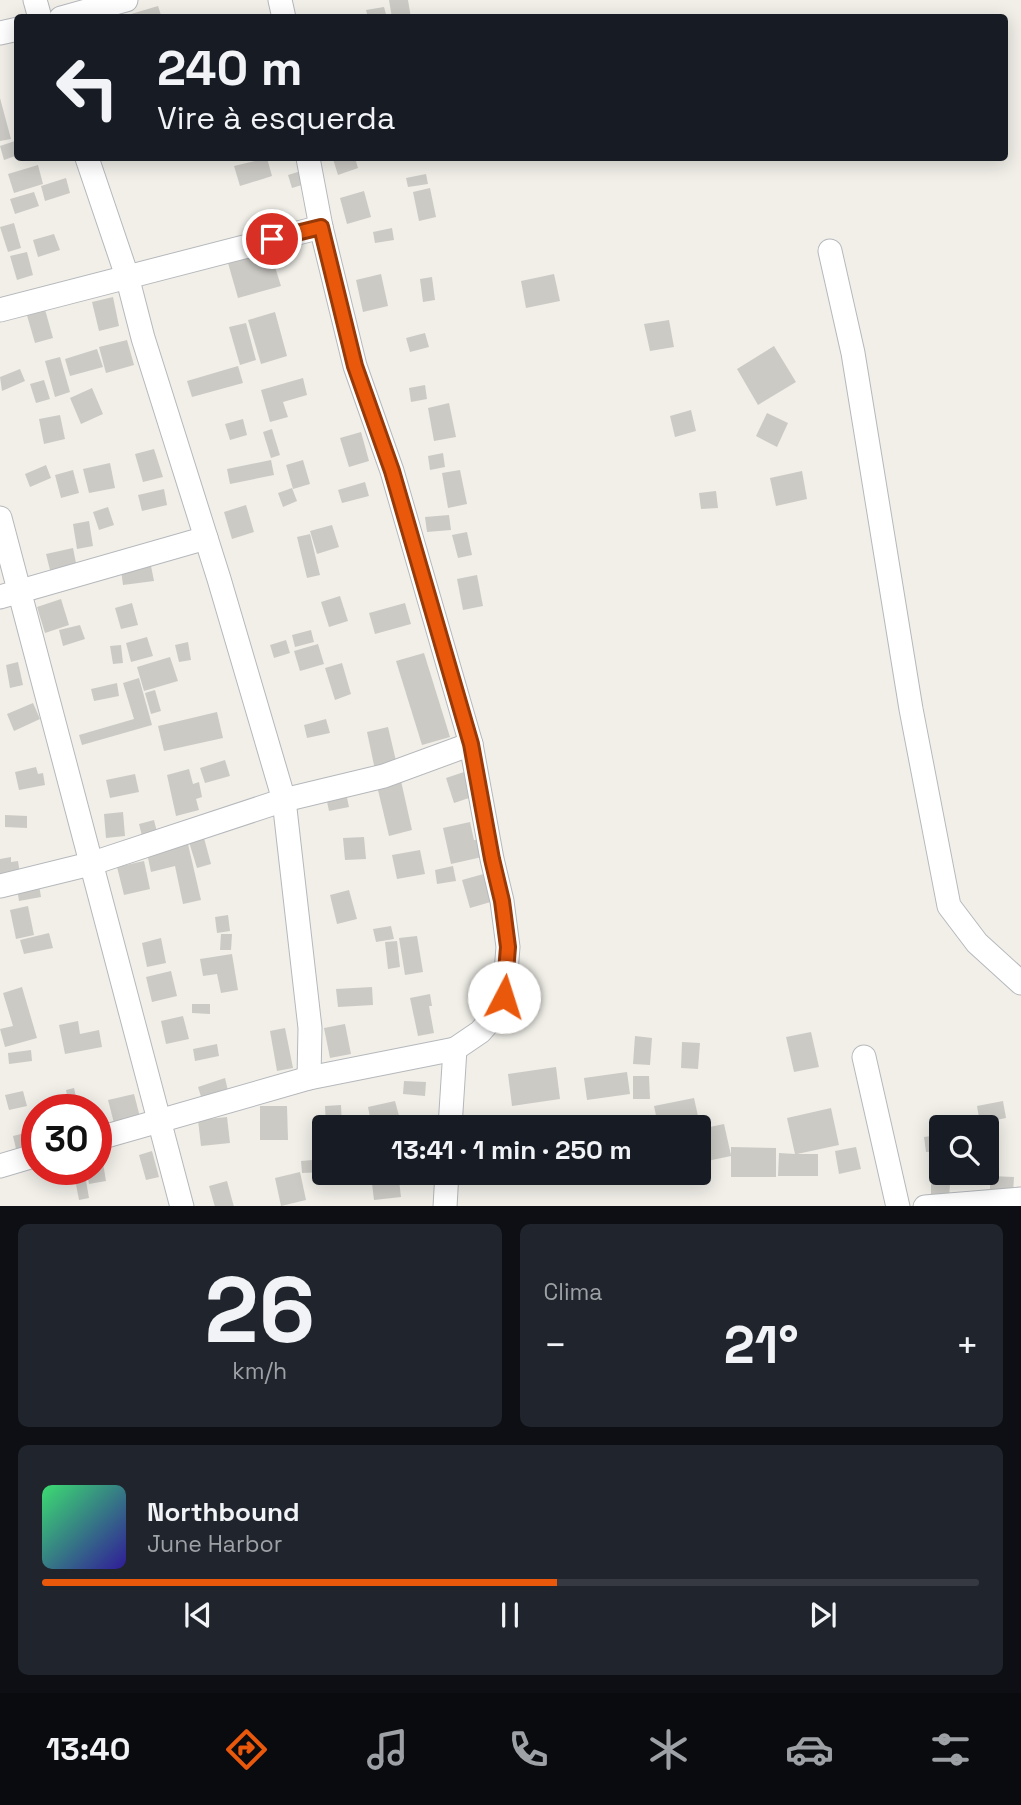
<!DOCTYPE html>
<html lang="pt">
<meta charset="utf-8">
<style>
:root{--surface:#171b24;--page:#20242c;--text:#f1f3f6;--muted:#9ea1a6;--line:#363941;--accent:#ea580c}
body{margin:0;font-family:"Space Grotesk",sans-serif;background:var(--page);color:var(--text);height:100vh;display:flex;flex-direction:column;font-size:26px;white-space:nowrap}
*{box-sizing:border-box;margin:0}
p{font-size:23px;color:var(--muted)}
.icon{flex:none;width:38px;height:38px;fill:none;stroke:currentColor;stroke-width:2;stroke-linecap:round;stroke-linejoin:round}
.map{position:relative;height:1206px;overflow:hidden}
.panel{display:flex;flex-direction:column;gap:18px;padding:18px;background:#0d0f14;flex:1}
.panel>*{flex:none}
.top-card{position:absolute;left:14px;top:14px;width:994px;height:147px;border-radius:7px;box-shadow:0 4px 18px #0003;background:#171b24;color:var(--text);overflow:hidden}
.tools{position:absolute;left:929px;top:1115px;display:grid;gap:14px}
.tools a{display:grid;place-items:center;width:70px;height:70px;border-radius:7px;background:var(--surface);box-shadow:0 4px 18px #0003;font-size:35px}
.speed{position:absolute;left:21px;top:1094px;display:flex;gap:14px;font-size:35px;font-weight:700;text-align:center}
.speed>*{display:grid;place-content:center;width:91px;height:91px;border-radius:50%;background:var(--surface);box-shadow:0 4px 18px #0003;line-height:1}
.speed .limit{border:10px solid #d22;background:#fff;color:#111}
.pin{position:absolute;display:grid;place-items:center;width:60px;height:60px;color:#fff;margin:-30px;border:4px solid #fff;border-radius:50%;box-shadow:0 2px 7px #0007}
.me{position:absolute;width:77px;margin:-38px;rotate:5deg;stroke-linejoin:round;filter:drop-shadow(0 0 5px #0008)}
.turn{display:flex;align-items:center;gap:24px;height:147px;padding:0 28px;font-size:32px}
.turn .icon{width:91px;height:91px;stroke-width:2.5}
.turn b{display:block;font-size:49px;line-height:60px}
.big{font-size:52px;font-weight:700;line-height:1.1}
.panel .tile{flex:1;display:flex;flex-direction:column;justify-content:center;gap:10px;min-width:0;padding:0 24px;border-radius:10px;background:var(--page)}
.panel .dial{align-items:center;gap:0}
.dial b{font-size:91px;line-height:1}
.song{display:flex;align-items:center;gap:21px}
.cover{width:84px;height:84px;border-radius:10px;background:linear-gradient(135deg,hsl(140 70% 55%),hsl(250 70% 35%))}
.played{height:7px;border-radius:4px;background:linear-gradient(90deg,var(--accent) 55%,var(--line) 55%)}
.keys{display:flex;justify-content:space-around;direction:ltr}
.heat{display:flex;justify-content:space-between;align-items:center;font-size:38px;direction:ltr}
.panel .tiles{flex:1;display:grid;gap:18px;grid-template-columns:1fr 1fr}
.tile:last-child{grid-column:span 2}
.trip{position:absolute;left:312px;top:1115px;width:399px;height:70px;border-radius:7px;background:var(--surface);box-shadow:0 4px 18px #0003;font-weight:700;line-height:70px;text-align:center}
.tab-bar{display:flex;height:112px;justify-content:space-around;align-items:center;background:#090b0e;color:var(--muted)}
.tab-bar .icon{width:49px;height:49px}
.tab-bar .current{color:var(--accent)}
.tab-bar b{font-size:32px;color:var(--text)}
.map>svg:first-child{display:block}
</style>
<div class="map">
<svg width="1021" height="1207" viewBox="0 0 1021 1207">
<rect width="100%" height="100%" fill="#f1efe8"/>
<g fill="#cccac5">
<path d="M389,0H408L411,18H392Z"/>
<path d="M158,6L162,18H121V17Z"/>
<path d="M384,7L387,18H368L366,10Z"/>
<path d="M0,98L11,139L0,141Z"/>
<path d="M18,140V155L4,160L0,146Z"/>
<path d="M267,158L272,176L240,186L234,166Z"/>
<path d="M338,158H355L358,168L338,175L333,159Z"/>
<path d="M38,165L43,184L14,193L8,174Z"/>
<path d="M301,171L305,184L292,188L288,175Z"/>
<path d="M426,174L428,184L408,187L406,178Z"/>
<path d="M66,178L70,193L45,201L41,186Z"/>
<path d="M430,188L436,217L419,221L413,192Z"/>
<path d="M364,191L371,217L347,224L340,198Z"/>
<path d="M34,192L39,206L15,214L10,199Z"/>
<path d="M14,223L21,248L8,252L0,227Z"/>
<path d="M392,228L394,240L375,243L373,232Z"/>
<path d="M54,234L60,250L38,257L33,240Z"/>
<path d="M270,251L281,286L238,298L228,263Z"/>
<path d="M27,252L33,275L17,280L10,256Z"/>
<path d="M381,274L388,306L363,312L356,280Z"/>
<path d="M554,274L560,301L526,308L521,281Z"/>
<path d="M432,277L435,300L423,302L420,279Z"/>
<path d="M113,297L119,326L99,331L92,302Z"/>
<path d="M44,306L53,338L35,343L26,312Z"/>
<path d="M275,312L287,356L261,364L248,320Z"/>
<path d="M669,320L674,347L650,351L644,324Z"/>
<path d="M246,323L256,360L240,365L229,327Z"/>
<path d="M425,333L429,347L410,352L406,338Z"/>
<path d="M127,340L134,365L106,373L99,347Z"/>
<path d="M774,346L796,382L758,405L737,369Z"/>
<path d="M97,349L103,367L70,376L65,359Z"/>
<path d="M60,357L70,392L55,397L45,361Z"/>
<path d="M238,366L243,383L192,397L187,381Z"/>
<path d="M20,369L25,381L2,391L0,377Z"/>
<path d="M303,378L307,395L283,402L288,417L270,422L261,390Z"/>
<path d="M44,380L50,399L36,403L30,384Z"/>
<path d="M425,385L427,399L411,402L409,388Z"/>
<path d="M92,388L103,414L81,424L70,398Z"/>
<path d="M449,403L456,437L434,441L428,408Z"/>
<path d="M691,410L696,431L675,437L670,416Z"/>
<path d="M767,413L788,423L777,447L756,436Z"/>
<path d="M60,415L65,439L44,444L39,419Z"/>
<path d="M243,419L247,435L230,440L225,424Z"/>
<path d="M272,429L280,455L271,458L263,432Z"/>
<path d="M361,432L369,461L349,467L340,438Z"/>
<path d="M154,449L163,477L143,482L135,454Z"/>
<path d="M443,453L445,467L430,470L428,456Z"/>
<path d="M271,460L274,475L230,484L227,469Z"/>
<path d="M303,460L310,484L293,489L286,465Z"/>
<path d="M110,463L115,488L89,493L83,469Z"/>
<path d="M46,465L51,478L30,487L25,474Z"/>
<path d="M73,470L79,493L61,498L55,475Z"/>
<path d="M460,470L467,504L448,508L442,473Z"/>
<path d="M802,471L807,499L776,506L770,478Z"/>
<path d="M365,482L369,496L342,503L338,490Z"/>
<path d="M292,488L297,501L283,507L278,493Z"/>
<path d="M164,489L167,505L142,511L138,495Z"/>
<path d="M716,491L718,508L701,509L699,493Z"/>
<path d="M246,505L254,532L232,539L224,512Z"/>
<path d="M108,507L114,525L99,530L93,512Z"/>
<path d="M449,515L451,530L427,532L425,517Z"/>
<path d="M89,521L93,546L77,549L73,524Z"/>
<path d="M332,525L339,547L317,554L310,531Z"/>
<path d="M467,532L472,555L458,558L452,535Z"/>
<path d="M310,534L320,575L307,578L297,537Z"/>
<path d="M73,548L77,568L51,574L46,554Z"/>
<path d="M151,566L154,581L123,585L121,570Z"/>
<path d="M477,575L483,606L463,610L457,579Z"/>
<path d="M340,596L348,621L329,627L321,602Z"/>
<path d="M61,599L69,625L45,633L37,607Z"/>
<path d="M132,603L138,625L121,629L115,608Z"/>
<path d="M405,603L411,624L375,634L369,613Z"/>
<path d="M80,625L85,639L63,646L59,630Z"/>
<path d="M311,630L314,642L295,647L292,635Z"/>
<path d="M147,637L153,656L131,662L126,643Z"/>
<path d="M286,640L290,653L274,658L270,645Z"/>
<path d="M188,642L191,660L179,662L175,645Z"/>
<path d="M318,644L324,664L300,671L294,651Z"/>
<path d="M121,645L123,663L113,664L110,646Z"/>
<path d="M424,653L450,737L422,745L396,661Z"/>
<path d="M170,657L178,681L144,691L137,667Z"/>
<path d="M18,662L23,685L10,688L6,665Z"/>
<path d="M342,663L351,694L335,700L325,668Z"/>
<path d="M139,678L152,725L82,745L79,735L134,719L123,683Z"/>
<path d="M117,683L119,696L94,701L91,689Z"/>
<path d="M155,690L161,711L151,714L145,693Z"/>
<path d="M33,703L40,719L14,731L7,714Z"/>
<path d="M217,712L223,738L164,751L158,726Z"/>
<path d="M326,719L330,733L307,738L304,725Z"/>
<path d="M388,727L397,765L375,770L367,732Z"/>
<path d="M225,760L230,776L205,783L200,768Z"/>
<path d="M36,767L38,774L43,773L45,785L19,790L15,772Z"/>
<path d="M189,769L193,784L199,782L202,797L196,799L199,810L176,816L167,775Z"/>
<path d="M464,772L472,797L454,803L446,778Z"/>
<path d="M135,774L139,792L110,798L106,780Z"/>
<path d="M401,781L412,830L389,836L377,786Z"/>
<path d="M346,793L349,807L329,811L326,797Z"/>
<path d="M123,812L125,836L106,838L104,814Z"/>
<path d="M5,815L27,816V828L5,827Z"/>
<path d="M154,820L157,832L142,836L139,824Z"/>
<path d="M470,822L474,840H478L482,857L451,864L443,828Z"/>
<path d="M364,837L366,859L345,860L343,838Z"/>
<path d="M204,838L211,864L197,868L189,842Z"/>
<path d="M188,844L201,900L183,904L175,866L151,872L147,853Z"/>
<path d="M420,850L425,874L397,879L392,855Z"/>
<path d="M11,857V862L18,861L20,874L0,878V859Z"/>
<path d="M144,861L150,889L124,895L117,867Z"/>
<path d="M453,866L456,881L437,884L435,870Z"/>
<path d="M487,873L494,901L470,908L462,880Z"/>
<path d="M39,885L41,897L19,901L17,888Z"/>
<path d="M349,890L357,919L337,924L330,895Z"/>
<path d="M28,906L34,935L16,939L10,910Z"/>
<path d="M228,915L230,931L217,933L215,917Z"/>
<path d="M391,926L394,939L376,942L373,929Z"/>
<path d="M49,933L53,948L24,954L20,940Z"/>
<path d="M221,934H232L231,950H220Z"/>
<path d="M417,936L423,972L405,975L399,938Z"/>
<path d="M161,938L166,963L147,967L142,943Z"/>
<path d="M397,941L400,967L388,969L385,942Z"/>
<path d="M232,954L238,990L221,993L217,974L203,976L200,959Z"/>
<path d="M171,971L177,996L152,1002L146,977Z"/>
<path d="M22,987L37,1038L5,1047L0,1029L13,1026L3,993Z"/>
<path d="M372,987L373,1005L338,1007L336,989Z"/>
<path d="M430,994L432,1006H429L434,1033L418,1036L410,998Z"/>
<path d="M192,1004H210V1014L192,1013Z"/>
<path d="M183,1016L189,1039L166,1044L161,1021Z"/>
<path d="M78,1021L80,1034L99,1030L102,1047L65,1054L59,1025Z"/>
<path d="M345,1024L351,1054L330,1058L324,1028Z"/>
<path d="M285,1028L293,1068L277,1071L270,1031Z"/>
<path d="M811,1032L819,1067L794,1072L786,1037Z"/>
<path d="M635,1036L652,1038L650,1065L633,1064Z"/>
<path d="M682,1042L700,1043L698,1069L681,1068Z"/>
<path d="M217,1044L219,1056L195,1061L193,1049Z"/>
<path d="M31,1050L32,1061L9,1064L8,1053Z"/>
<path d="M556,1067L560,1099L512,1106L508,1074Z"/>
<path d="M627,1072L630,1094L587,1100L584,1078Z"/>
<path d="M633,1076H649L650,1099H633Z"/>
<path d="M225,1078L229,1095L203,1103L198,1087Z"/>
<path d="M404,1081L426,1082L425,1096L403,1094Z"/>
<path d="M74,1088L79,1110H70L66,1090Z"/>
<path d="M23,1091L27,1106L9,1110L5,1095Z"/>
<path d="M134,1094L140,1117L114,1123L108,1100Z"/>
<path d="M694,1098L698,1116L658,1125L654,1106Z"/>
<path d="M395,1101L402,1127H372L368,1107Z"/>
<path d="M1003,1101L1006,1118L980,1123L977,1106Z"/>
<path d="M341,1105L342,1127H326L325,1106Z"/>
<path d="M260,1106H287L288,1140H260Z"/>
<path d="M831,1108L839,1145L797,1154H818V1176H778L779,1153L795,1154L787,1118Z"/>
<path d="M227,1117L230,1143L201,1146L198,1120Z"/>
<path d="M724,1124L731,1155V1147L776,1148V1177H731V1156L707,1161L700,1129Z"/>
<path d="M37,1130V1148L17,1153L13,1136Z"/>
<path d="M939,1135L941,1151L926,1152L924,1137Z"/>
<path d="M856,1147L861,1169L839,1174L835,1151Z"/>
<path d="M101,1151L106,1181L89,1184L86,1169H96V1152Z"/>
<path d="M152,1151L159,1177L146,1180L139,1155Z"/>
<path d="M324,1159V1172L302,1173L301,1161Z"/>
<path d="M43,1169H58L59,1176L45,1179Z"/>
<path d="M73,1169H84L89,1198L79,1200Z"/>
<path d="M300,1172L306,1200L281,1206L275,1178Z"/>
<path d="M398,1172L401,1197L374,1200L371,1175Z"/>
<path d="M655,1172H673V1184L655,1185Z"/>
<path d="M990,1176L1014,1177L1013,1193H990Z"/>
<path d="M227,1181L234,1207H215L209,1186Z"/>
<path d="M931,1184H950L949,1198H931Z"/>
</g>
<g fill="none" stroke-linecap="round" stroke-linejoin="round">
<g stroke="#b5b8bc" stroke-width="25">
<g id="minor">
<path d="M35,0L40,18"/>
<path d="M280,0L284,18"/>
<path d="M61,18L126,0"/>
<path d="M0,33L18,29"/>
<path d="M87,158L127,276L143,338L219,579L284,800L310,1028L309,1078"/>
<path d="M308,158L321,227L355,366L392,471L471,744L492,859L502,901L508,947L504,997L496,1014L480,1032L455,1049L450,1127"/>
<path d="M830,251L853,353L911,709L949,906L977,943L1021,983"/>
<path d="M0,310L321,227"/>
<path d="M0,518L182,1207"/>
<path d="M0,597L206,538"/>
<path d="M0,886L90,864L284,800L384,776L471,744"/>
<path d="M864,1057L898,1207"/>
<path d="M96,1139L309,1078L455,1049"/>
<path d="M0,1166L37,1155"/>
<path d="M445,1207L447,1172"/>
<path d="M925,1207L1021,1199"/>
</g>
</g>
<use href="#minor" stroke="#fff" stroke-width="23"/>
</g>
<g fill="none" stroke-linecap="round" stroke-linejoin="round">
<g stroke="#983908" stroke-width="18">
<path id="route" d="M272,239L321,227L355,366L392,471L471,744L492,859L502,901L508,947L504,997"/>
</g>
<use href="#route" stroke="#ea580c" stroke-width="12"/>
</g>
</svg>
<div class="tools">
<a><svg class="icon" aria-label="search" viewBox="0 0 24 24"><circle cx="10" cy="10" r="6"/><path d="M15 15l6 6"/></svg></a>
</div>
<div class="speed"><div class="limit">30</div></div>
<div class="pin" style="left:272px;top:239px;background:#d93025"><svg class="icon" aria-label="arrive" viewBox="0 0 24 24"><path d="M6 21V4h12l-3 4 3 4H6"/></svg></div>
<svg class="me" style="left:504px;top:997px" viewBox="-20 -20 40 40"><circle r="19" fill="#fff"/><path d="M0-13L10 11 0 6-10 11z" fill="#ea580c"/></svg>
<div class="trip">13:41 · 1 min · 250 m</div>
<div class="top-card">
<div class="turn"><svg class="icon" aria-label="left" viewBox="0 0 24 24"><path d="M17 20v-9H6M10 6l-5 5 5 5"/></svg><div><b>240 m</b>Vire à esquerda</div></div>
</div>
</div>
<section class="panel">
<div class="tiles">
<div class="tile dial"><b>26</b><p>km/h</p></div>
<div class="tile"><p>Clima</p>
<div class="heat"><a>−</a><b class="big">21°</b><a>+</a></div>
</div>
<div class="tile">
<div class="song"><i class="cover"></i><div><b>Northbound</b><p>June Harbor</p></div></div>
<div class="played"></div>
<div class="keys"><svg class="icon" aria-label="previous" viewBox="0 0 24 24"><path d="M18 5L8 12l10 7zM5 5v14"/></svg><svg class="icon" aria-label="pause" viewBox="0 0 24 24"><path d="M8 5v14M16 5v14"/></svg><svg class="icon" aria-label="next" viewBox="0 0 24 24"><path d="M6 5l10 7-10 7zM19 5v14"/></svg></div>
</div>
</div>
</section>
<nav class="tab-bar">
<b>13:40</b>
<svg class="icon current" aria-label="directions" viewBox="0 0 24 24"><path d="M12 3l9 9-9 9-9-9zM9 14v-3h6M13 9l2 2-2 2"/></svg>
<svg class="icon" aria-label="music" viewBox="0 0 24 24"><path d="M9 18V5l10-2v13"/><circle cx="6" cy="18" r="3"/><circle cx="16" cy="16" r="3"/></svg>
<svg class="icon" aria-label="phone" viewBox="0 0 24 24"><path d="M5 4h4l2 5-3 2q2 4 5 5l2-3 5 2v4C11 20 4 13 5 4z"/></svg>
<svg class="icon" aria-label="climate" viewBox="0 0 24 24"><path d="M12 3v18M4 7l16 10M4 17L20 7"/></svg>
<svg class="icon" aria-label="car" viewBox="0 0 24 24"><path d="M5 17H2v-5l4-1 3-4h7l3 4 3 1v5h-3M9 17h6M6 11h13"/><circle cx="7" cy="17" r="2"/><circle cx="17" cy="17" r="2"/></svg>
<svg class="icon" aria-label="filters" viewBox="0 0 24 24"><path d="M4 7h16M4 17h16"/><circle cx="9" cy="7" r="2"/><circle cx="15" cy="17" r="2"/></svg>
</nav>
